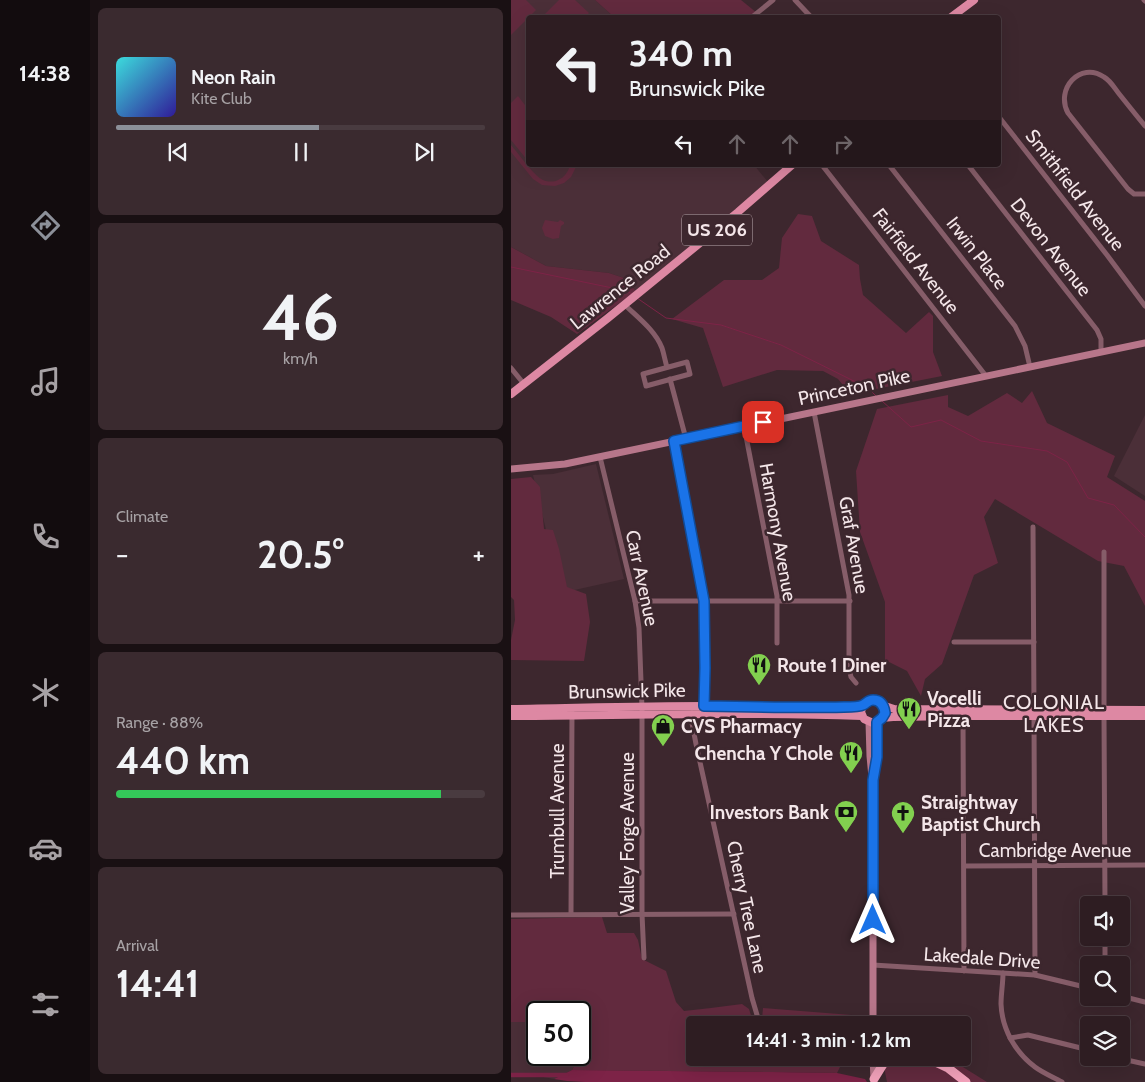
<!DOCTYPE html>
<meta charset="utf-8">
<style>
:root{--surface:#2e1d22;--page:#3a2a2f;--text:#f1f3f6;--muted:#a7a2a5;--line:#493b40;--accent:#8c9099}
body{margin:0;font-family:Cabin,sans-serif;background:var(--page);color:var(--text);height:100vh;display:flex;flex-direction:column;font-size:19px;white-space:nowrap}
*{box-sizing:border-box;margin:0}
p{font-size:16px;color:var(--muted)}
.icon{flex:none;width:28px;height:28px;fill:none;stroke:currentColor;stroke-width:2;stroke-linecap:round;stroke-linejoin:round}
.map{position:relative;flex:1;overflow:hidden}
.details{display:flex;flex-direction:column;gap:8px;padding:8px;background:#191013;width:421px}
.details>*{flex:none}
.guide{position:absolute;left:15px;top:15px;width:475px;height:152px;border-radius:5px;box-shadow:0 5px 20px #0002,0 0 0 1px var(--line);background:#2e1d22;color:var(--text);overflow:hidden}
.fabs{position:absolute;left:569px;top:896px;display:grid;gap:10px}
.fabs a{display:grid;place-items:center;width:50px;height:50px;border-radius:5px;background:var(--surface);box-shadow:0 5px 20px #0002,0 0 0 1px var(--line);font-size:25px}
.speed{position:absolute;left:15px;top:1001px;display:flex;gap:10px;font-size:25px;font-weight:700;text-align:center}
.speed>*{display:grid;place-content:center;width:65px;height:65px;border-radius:50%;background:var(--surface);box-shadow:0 5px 20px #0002,0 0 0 1px var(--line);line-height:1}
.speed .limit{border:2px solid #111;border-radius:8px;background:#fff;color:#111}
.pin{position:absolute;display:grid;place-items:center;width:42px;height:42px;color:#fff;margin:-21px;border-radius:10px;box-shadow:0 2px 8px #0006}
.me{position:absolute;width:55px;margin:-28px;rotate:0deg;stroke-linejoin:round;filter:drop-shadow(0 0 4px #0008)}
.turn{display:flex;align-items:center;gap:18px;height:105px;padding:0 20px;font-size:22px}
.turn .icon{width:65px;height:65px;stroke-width:2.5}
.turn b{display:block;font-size:35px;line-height:42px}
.lanes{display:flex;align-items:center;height:48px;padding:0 20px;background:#0003;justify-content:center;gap:25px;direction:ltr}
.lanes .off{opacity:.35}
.big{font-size:38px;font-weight:800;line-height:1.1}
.details .card{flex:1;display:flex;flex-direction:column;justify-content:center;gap:8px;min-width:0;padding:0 18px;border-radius:8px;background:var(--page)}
.details .dial{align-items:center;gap:0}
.dial b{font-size:65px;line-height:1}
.song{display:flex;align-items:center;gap:15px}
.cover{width:60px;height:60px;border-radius:8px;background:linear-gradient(135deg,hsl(180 70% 55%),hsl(250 70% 35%))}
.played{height:5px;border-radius:2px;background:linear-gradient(90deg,var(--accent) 55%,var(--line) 55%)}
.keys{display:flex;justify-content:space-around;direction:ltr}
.heat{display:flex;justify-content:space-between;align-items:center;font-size:28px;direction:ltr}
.charge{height:8px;border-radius:4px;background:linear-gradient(90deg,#34c759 88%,var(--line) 0)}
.trip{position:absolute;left:175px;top:1016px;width:285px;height:50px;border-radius:5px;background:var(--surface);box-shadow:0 5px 20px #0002,0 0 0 1px var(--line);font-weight:800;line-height:50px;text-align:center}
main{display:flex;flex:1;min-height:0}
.dock{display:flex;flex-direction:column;width:90px;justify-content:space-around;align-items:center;background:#120c0e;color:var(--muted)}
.dock .icon{width:35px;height:35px}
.dock .active{color:var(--accent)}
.dock b{font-size:22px;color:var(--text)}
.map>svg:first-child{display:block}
</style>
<main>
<nav class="dock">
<b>14:38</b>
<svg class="icon active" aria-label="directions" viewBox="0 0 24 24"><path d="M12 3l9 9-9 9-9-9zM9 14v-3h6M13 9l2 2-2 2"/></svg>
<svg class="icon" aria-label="music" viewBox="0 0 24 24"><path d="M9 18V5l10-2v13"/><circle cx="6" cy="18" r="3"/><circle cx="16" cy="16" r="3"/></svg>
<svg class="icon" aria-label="phone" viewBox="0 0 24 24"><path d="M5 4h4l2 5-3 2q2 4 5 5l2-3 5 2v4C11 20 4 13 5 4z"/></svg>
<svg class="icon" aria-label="climate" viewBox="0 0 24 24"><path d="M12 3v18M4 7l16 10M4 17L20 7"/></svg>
<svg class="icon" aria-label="car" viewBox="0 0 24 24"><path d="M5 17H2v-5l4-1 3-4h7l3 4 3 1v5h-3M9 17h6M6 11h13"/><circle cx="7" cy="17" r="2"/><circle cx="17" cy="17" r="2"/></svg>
<svg class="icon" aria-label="filters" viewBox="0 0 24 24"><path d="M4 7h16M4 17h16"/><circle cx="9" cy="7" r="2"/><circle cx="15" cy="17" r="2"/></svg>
</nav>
<section class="details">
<div class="card">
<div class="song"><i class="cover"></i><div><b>Neon Rain</b><p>Kite Club</p></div></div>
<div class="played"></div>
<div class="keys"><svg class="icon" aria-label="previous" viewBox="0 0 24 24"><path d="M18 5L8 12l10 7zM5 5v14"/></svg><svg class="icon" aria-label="pause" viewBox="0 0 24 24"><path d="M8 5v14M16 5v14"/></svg><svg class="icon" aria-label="next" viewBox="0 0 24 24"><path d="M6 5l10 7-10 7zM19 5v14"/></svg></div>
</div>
<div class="card dial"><b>46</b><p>km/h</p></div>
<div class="card"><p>Climate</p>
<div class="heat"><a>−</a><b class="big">20.5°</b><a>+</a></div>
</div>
<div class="card"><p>Range · 88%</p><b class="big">440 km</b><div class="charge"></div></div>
<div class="card"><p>Arrival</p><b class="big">14:41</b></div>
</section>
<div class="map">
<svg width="634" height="1082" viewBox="0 0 634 1082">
<rect width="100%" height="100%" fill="#3d272e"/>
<g fill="#4b2f38">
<path d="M0,0H84L103,17L18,18V165H243L257,182L125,291L113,278L98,273L35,266L0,247Z"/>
<path d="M634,415V496L603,476Z"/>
<path d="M85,464L113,579L50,593L22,475L42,474Z"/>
<path d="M0,1022H26V1055H69V1054V1055L61,1070L43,1079L16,1074L0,1073Z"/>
</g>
<g fill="#622a3e">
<path d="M0,0H15L25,10L0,35Z"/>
<path d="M48,0H64L78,13L74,17H31Z"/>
<path d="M84,0H230L246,13L242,18L103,17Z"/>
<path d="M7,96L17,109V161L0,140V103Z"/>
<path d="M0,145C7,153 23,176 32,180C37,182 43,182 47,180C54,177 57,172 59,165H66L60,177L53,183L44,186L31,185L22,179L0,152Z"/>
<path d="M287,214L301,216L310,241L348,265L349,279L352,295L395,333L418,312L422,316V352L431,376L365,389L341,396L327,379L312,371L266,370L212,387L192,328L161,319L213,280H251L268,268L271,238Z"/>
<path d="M34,220L47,222L49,220L53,222V224L50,226L48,238L42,239L34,236L31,228Z"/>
<path d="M0,247L35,266L98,273L113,278L125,291L66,334L40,317L0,300Z"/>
<path d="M521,391L536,423L604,456L596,477L634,501V606L613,566L587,561L484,499L473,517L487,563L463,575L431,664L414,679L410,696L396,671L374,660V602L349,532L345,471L366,409L437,395V407L457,416L496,393L511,403Z"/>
<path d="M20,477L29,487L33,529L42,530L48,549L56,587L75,594L79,622L73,661L0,660V640L4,620L3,600L0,597V479Z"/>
<path d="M91,917L96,933H123L127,940L131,959L155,971L165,1002L173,1011L200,1008L231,1004L238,1009L243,1025H184V1058H254L255,1061L261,1060V1058C285,1058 306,1061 329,1067L326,1073L262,1072L61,1070L69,1055V1012H26V1022H0V919Z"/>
<path d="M252,1008L353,1016L354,1025H253L251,1019Z"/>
<path d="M373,1058H432L447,1064L476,1082H376L374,1072Z"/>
</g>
<path fill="#7d2347" d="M61,1070L262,1072L326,1073L354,1079L356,1082H74L56,1081L43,1079Z"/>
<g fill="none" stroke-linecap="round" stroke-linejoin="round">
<g stroke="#7d2347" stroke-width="1">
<path d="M0,267L116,291L121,294"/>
<path d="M126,298L155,318L210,325L270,345L357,388L366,397"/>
<path d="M371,401L400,427L430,420L470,441L536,451L556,462L577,498L603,505L634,537"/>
</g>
<path stroke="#7d2347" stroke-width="4.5" d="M0,1075H56"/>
<g stroke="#865d69" stroke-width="5">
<path d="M284,0L301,18"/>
<path d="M633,0L634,1"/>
<path d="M240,18L262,0"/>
<path d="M488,117L596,255L634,306"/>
<path d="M634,126C625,115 617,105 609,95C604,89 600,81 593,77C569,61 544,89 557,113L617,189L623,194H634"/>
<path d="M311,165L475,376"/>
<path d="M378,165L504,326L514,346L519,367"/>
<path d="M457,165L586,330L590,339V352"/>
<path d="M114,305C126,317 144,330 151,348C153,354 154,361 156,367"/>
<path d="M176,362L179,374L135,386L132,374Z"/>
<path d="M0,368L13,384"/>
<path d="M159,379L175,439"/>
<path d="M303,412L338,595V668L340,677L345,683"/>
<path d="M233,426L266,596V643"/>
<path d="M163,441L193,601L194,668L193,708"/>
<path d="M89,457L124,601L128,628L131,708V914L133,958"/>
<path d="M522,527L523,710"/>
<path d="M593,552V710"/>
<path d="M124,601H339"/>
<path d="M443,642H523"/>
<path d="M181,713V723L185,744L241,998L249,1025"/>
<path d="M452,716L453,971"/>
<path d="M523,716L524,975"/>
<path d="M593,716L594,905"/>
<path d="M454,866L634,865"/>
<path d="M60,914L61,712"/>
<path d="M0,915L223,914"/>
<path d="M594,938V965"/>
<path d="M362,965L524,975L578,988"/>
<path d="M492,973C492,983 490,994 490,1004C491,1029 504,1052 524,1067C532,1073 542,1077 551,1082"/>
<path d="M610,996L634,1002"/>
<path d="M499,1038L517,1035L578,1050"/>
<path d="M257,1058L258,1060"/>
<path d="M607,1058L634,1064"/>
</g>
<g stroke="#b7768a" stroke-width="7">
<path d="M0,469L54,464L634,343"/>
<path d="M358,722L359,756L362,788V1025"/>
<path d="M364,772L366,757V722"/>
<path d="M362,1058L363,1079"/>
</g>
<g stroke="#dd88a3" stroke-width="8">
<path d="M439,18L463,0"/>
<path d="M0,394L97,318L227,212L281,165"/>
<path d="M371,705L374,713C372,719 368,723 362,723L353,719L350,712L352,705L359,700H364L371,705L383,709L634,710"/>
<path d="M0,709C65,708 130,706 195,706C247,707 300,711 352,705"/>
<path d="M0,716C117,715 234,712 351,716"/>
<path d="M371,718L382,717L452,716H634"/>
</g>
<g stroke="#f3a2bb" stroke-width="9">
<path d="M416,1058L437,1068L455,1082"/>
<path d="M363,1079L376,1058"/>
</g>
</g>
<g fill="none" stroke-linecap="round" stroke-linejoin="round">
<g stroke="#114b97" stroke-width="12">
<path id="route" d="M252,422L163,441L193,601L194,668L193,706C240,707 287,708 333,707C338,707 348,707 352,705C356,703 357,700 362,700C370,700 373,706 374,713L371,718L366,722V757L362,780V920"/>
</g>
<use href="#route" stroke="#1a73e8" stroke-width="9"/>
</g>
<defs>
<g id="restaurant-pin" transform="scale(1.25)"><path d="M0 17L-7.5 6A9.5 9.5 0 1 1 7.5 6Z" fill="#82d04f" stroke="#3d272e"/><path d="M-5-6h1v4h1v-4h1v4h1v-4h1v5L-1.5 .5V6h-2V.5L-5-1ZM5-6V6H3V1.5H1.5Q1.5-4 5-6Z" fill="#111"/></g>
<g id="shop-pin" transform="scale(1.25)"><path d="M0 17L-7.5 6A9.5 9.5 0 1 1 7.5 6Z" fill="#82d04f" stroke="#3d272e"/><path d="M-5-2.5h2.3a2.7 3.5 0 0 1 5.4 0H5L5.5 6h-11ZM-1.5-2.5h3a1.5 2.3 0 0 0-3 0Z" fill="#111"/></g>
<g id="bank-pin" transform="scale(1.25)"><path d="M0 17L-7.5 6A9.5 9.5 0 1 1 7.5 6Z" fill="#82d04f" stroke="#3d272e"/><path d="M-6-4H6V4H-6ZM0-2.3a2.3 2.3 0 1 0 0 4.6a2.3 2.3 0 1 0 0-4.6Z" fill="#111"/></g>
<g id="church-pin" transform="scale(1.25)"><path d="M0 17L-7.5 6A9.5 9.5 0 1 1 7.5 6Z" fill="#82d04f" stroke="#3d272e"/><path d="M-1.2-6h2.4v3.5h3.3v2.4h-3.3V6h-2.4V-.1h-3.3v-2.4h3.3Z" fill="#111"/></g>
</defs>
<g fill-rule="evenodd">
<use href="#restaurant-pin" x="248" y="665"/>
<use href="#restaurant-pin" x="398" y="709"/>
<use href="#shop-pin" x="152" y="726"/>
<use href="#restaurant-pin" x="340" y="753"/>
<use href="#bank-pin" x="335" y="812"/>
<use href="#church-pin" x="392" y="813"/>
</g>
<g text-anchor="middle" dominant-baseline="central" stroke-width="5" stroke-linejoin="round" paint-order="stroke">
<rect fill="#3d272e" stroke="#bdadb1" stroke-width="1" x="171" y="214.5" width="70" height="31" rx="4"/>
<g font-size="18" font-weight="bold" fill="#f4e6e9">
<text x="206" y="230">US 206</text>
</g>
<g font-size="19" fill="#f4e6e9" stroke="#3d272e">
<text transform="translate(564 190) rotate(52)">Smithfield Avenue</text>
<text transform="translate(540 247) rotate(52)">Devon Avenue</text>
<text transform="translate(466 253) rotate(52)">Irwin Place</text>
<text transform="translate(405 261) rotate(52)">Fairfield Avenue</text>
<text transform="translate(109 287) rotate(-39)">Lawrence Road</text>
<text transform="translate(343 387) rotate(-12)">Princeton Pike</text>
<text transform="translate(267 532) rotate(80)">Harmony Avenue</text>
<text transform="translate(343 545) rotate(80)">Graf Avenue</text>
<text transform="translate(131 578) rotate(78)">Carr Avenue</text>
<text transform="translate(116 691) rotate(-1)">Brunswick Pike</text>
<text transform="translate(46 811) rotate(-90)">Trumbull Avenue</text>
<text transform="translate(116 833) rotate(-90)">Valley Forge Avenue</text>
<text x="544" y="850">Cambridge Avenue</text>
<text transform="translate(236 907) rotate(78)">Cherry Tree Lane</text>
<text transform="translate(471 958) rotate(4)">Lakedale Drive</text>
</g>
<g font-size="19" font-weight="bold" fill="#f4e6e9" stroke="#3d272e" text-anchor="start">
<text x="266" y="665">Route 1 Diner</text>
<text x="416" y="698">Vocelli<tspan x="416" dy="22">Pizza</tspan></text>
<text x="170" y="726">CVS Pharmacy</text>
<text x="322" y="753" text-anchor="end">Chencha Y Chole</text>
<text x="410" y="802">Straightway<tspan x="410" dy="22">Baptist Church</tspan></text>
<text x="318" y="812" text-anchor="end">Investors Bank</text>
</g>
<g font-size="20" letter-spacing="1" fill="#f4e6e9" stroke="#3d272e">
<text x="543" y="702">COLONIAL<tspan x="543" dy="23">LAKES</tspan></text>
</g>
</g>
</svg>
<div class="fabs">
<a><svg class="icon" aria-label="sound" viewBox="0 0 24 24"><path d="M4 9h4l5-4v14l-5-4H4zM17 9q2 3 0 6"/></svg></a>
<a><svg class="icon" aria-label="search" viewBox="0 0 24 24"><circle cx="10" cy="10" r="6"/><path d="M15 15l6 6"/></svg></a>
<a><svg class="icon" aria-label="layers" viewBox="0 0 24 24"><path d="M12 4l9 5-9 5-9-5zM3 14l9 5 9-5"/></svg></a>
</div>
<div class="speed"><div class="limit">50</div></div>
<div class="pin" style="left:252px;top:422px;background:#d93025"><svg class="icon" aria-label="arrive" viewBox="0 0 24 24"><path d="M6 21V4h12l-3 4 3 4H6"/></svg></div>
<svg class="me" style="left:362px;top:920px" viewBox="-20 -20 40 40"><path d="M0-17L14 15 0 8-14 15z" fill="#1a73e8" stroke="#fff" stroke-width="4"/></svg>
<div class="trip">14:41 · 3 min · 1.2 km</div>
<div class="guide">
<div class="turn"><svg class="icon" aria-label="left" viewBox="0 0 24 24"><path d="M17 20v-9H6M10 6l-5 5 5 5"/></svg><div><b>340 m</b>Brunswick Pike</div></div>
<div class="lanes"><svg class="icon" aria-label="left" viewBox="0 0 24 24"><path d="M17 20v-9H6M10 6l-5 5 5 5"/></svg><svg class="icon off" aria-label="ahead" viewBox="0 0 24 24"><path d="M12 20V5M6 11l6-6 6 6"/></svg><svg class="icon off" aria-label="ahead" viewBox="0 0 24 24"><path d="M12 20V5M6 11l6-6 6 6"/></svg><svg class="icon off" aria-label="right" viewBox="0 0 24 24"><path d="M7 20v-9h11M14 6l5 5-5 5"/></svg></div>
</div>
</div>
</main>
